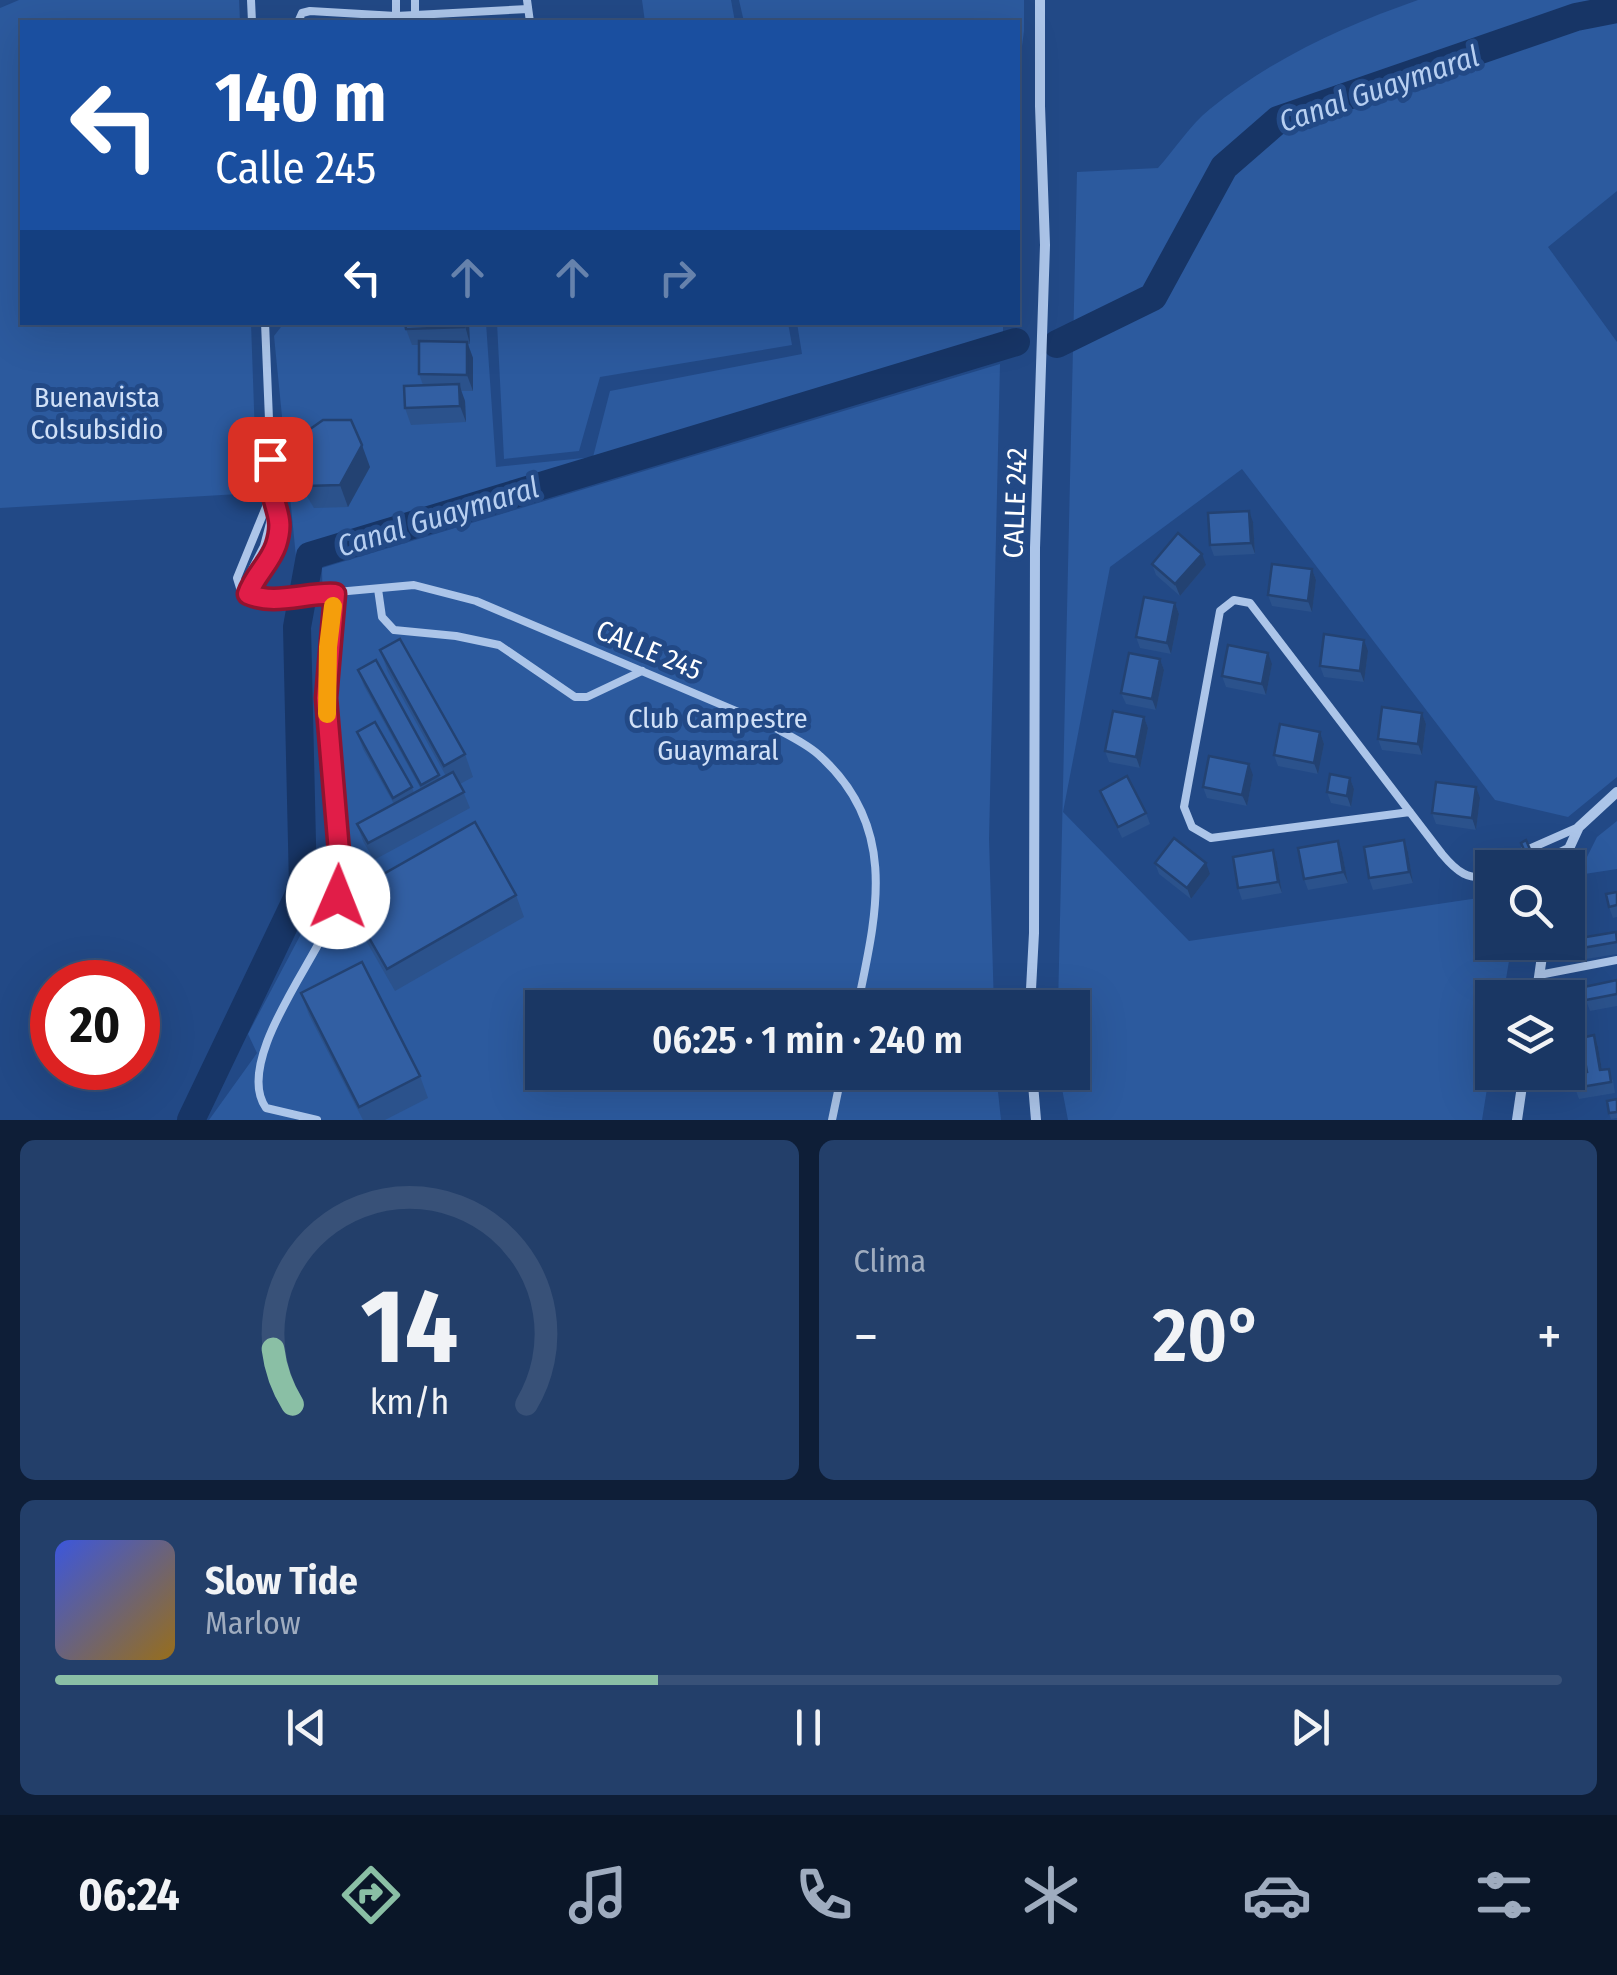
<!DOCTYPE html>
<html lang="es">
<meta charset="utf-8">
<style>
:root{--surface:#1a3764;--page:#233f6a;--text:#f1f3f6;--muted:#9facbf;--line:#385178;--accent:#8abfa5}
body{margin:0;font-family:"Fira Sans Condensed",sans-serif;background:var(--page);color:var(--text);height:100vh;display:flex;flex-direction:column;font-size:38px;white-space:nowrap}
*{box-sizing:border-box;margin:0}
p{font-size:32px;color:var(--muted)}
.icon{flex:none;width:55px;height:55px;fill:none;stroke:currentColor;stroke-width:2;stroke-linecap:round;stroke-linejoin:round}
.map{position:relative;height:1120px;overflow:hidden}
.side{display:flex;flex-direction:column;gap:20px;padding:20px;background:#0e1e37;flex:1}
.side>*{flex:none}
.top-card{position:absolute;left:20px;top:20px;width:1000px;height:305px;border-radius:0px;box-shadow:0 10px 40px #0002,0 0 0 2px var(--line);background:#1a4fa0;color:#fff;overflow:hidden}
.tools{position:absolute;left:1475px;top:850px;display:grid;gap:20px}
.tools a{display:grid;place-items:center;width:110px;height:110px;border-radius:0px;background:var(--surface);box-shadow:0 10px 40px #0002,0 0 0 2px var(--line);font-size:50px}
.speed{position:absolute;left:30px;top:960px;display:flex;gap:20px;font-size:50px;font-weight:700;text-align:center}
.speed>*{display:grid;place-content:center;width:130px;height:130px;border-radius:50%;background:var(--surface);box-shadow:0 10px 40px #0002,0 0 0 2px var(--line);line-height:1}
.speed .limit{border:15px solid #d22;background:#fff;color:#111}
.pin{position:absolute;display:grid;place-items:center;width:85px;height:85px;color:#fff;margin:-42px;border-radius:20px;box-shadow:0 5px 15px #0006}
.me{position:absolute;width:110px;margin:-55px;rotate:1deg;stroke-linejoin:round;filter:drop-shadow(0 0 8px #0008)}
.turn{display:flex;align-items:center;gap:35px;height:210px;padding:0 30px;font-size:45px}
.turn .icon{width:130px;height:130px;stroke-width:2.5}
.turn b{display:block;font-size:70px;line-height:85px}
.lanes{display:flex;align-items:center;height:95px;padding:0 30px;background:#0003;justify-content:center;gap:50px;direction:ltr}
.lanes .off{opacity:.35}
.big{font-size:75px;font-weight:600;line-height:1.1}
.side .widget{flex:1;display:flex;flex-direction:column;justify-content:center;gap:15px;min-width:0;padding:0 35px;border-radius:15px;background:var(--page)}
.side .dial{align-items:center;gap:0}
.dial svg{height:260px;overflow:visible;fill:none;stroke:var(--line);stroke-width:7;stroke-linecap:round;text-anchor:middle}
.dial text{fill:var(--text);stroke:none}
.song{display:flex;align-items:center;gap:30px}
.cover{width:120px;height:120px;border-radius:15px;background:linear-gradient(135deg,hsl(230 70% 55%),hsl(40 70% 35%))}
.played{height:10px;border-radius:5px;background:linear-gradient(90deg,var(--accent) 40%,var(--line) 40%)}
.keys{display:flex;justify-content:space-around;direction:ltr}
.heat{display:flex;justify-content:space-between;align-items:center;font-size:55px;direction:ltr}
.side .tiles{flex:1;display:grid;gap:20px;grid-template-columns:1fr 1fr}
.widget:last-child{grid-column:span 2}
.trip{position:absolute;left:525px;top:990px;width:565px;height:100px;border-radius:0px;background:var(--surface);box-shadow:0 10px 40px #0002,0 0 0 2px var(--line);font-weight:600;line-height:100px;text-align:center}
.dock{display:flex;height:160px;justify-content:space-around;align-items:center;background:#0a1628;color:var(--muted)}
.dock .icon{width:70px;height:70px}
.dock .selected{color:var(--accent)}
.dock b{font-size:45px;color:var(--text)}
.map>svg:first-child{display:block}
</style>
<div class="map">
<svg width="1617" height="1120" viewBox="0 0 1617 1120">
<rect width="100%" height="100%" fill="#224986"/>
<g fill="#2c5a9e">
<path d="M19,0H239L240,22H22V322L251,323L257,493L0,508V8Z"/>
<path d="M642,0H731L735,22H645Z"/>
<path d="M739,0H1024V31L1018,77V22H744Z"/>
<path d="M1418,0H1617V191L1548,247L1617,342V777L1568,817L1495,800L1242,469L1110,567L1063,812L1189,941L1492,896V942L1512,943L1503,997L1492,998V1057L1482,1120H1068L1059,1073L1072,1072V1008L1058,1007L1077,172L1158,168C1175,149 1190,125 1210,109C1271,59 1344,26 1418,0Z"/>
<path d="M284,323H486L496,467L593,457L610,391L802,354L797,323H1003V354L296,557L274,336Z"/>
<path d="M497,323H788L792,345L600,377L579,451L504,459Z"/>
<path d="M1000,364L989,839L994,1007L542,1008V1072L996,1073L1001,1120H209L257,1053L248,1034L328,883L322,568Z"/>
<path d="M1617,821V869L1578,875L1597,837Z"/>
</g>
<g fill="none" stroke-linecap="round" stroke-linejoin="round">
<g stroke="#173566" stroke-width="28">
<path d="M1057,344L1153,297L1224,167L1278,120L1576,17L1617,9"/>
<path d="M191,1120L303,886L297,627L310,556L1016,342"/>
</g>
<g stroke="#acc5e9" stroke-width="8">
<path d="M251,0L252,22"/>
<path d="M396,0V16"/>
<path d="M527,0L530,22"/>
<path d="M415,15V0"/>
<path d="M298,22L302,13L310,11L396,16L528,9"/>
<path d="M265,322L272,493L270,523L264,546L241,591L260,599L414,585L476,601L774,727C789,736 808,744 820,756C900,828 876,916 857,1008"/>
<path d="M378,589L382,617L394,630L456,636L499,645L575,697H587L642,671"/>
<path d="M241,591L237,578L268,502"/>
<path d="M248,594C259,560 293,536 274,497"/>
<path d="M1410,812L1211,838L1192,827L1184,807L1220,611L1234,600L1250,603L1442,854C1457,872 1468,881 1492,876"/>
<path d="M1529,849L1579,827"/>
<path d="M1536,864L1566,849"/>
<path d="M1501,868L1524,851"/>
<path d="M1543,950L1588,941"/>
<path d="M1539,975L1617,960"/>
<path d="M317,1120L266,1108C236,1066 304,975 323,935C332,916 338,896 341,875L325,698L335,593"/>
<path d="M832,1120L842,1072"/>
</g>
<g stroke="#acc5e9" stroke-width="10">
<path d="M1560,868L1579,827L1617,792"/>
<path d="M1536,998L1544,942"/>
<path d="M1030,1008L1034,933L1035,548L1045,245L1040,106V0"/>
<path d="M1032,1072L1036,1120"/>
<path d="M1517,1120L1524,1072"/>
</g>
</g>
<g fill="#2b528c">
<path d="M405,322H469L470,344H468L473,358V391H461L465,401L466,422L411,425L405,408L423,385L419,374V345H412L406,329Z"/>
<path d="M370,467L348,507L314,508L305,493L297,471Z"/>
<path d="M1253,522L1255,554L1214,556L1210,545Z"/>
<path d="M1152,564L1206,565L1180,596L1156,575Z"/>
<path d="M1312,569L1316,580L1312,612L1272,606L1268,595Z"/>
<path d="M1175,603L1179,614L1171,654L1140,648L1136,637Z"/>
<path d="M380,650L465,754L473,777L460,784L470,808L374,860L363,841L357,824L394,804L363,749L357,732L412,787L414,793L421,789L364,686L358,670L439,775L440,779L446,776L388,672Z"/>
<path d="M1368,651L1364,682L1324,677L1320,666Z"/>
<path d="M1160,659L1164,670L1156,710L1126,704L1121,693Z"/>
<path d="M1272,664L1266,695L1226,687L1222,676Z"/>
<path d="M1422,713L1426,724L1422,755L1382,750L1378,739Z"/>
<path d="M1144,717L1148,728L1140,768L1109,762L1105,751Z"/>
<path d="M1320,732L1324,744L1318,774L1278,766L1274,755Z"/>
<path d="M1253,775L1247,806L1207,798L1203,787Z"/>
<path d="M1350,778L1354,789L1351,807L1331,803L1327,792Z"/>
<path d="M1100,791L1146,813L1150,824L1122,838Z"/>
<path d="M1480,798L1476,830L1436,824L1432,813Z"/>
<path d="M1404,840L1408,852L1413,883L1373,890L1369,878Z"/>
<path d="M1338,841L1342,852L1348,883L1308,890L1304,879Z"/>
<path d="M1273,850L1277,862L1282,893L1242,900L1238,888Z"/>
<path d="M1155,863L1210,874L1191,899L1159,874Z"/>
<path d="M1617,892V917L1613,918L1609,907Z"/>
<path d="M516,895L524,917L395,991L353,918L345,896Z"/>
<path d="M1617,936V954L1586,959L1582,948Z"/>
<path d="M1617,980V1006L1590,1011L1586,1000Z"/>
<path d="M301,993L420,1076L428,1098L385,1120H363L309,1015Z"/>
<path d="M1594,1035L1598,1047L1602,1070L1613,1080L1615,1093L1579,1099L1575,1088L1587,1072Z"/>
<path d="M1617,1099V1118L1611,1119L1609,1113Z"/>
</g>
<g fill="#234272">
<path d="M464,322H469V324L470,344Z"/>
<path d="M467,342L473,358V391L467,375Z"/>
<path d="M459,384L465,401L466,422L460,406Z"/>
<path d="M362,445L370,467L348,507L340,485Z"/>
<path d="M1249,511L1253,522L1255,554L1251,543Z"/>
<path d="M1202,554L1206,565L1180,596L1175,584Z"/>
<path d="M1312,569L1316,580L1312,612L1308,601Z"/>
<path d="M1175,603L1179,614L1171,654L1167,643Z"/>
<path d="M1364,640L1368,651L1364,682L1360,671Z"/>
<path d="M1268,653L1272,664L1266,695L1262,684Z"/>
<path d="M1160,659L1164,670L1156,710L1152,699Z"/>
<path d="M1422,713L1426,724L1422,755L1418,744Z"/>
<path d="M1144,717L1148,728L1140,768L1136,757Z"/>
<path d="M1320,732L1324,744L1318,774L1314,763Z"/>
<path d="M1249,764L1253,775L1247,806L1242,795Z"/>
<path d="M1350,778L1354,789L1351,807L1347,796Z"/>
<path d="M1476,787L1480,798L1476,830L1472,818Z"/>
<path d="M1404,840L1408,852L1413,883L1409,872Z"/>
<path d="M1338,841L1342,852L1348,883L1343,872Z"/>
<path d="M1273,850L1277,862L1282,893L1278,882Z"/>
<path d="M1206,863L1210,874L1191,899L1187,888Z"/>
<path d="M1594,1035L1598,1047L1604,1082L1600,1070Z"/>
</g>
<g fill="#325fa3" stroke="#234272" stroke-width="2.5">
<path d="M405,322H464V327L406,329Z"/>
<path d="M419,341L467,342V375L419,374Z"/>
<path d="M459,384L460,406L405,408L404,386Z"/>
<path d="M323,420H351L362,445L340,485L306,486L297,471L293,441Z"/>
<path d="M1249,511L1251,543L1210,545L1208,513Z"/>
<path d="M1178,533L1202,554L1175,584L1152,564Z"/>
<path d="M1272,564L1312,569L1308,601L1268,595Z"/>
<path d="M1144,597L1175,603L1167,643L1136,637Z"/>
<path d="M1324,634L1364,640L1360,671L1320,666Z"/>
<path d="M400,639L465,754L444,766L380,650Z"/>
<path d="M1228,645L1268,653L1262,684L1222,676Z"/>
<path d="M1129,653L1160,659L1152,699L1121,693Z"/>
<path d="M376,660L439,775L421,785L358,670Z"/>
<path d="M1382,707L1422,713L1418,744L1378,739Z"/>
<path d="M1113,711L1144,717L1136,757L1105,751Z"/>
<path d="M375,722L412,787L393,798L357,732Z"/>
<path d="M1280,724L1320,732L1314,763L1274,755Z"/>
<path d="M1209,756L1249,764L1242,795L1203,787Z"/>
<path d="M453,772L464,792L368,843L357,824Z"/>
<path d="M1330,774L1350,778L1347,796L1327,792Z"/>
<path d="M1127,776L1146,813L1118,827L1100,791Z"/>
<path d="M1436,782L1476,787L1472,818L1432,813Z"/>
<path d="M475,822L516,895L387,969L345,896Z"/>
<path d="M1174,838L1206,863L1187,888L1155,863Z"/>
<path d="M1404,840L1409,872L1369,878L1364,847Z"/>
<path d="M1526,840L1535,861H1529L1521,843Z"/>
<path d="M1338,841L1343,872L1304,879L1298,848Z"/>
<path d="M1273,850L1278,882L1238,888L1233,857Z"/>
<path d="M1617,892V905L1609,907L1606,894Z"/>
<path d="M1616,932L1617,942L1582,948L1580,938Z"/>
<path d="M362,962L420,1076L359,1107L301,993Z"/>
<path d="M1617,980V994L1586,1000L1584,987Z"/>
<path d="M1594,1035L1600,1070L1609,1069L1611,1082L1575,1088L1573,1074L1587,1072L1581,1038Z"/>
<path d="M1617,1099V1112L1609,1113L1607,1101Z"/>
</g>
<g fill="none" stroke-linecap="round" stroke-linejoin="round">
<g stroke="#92132f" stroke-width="25">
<path id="route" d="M270,459C271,469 270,481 272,491C276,513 284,520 276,545C270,563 254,576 248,594C274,606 307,592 335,594L326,698L341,875L338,897"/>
</g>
<use href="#route" stroke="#e11d48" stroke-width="18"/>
<path stroke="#f59e0b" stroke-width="18" d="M327,714L328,647L333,606"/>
</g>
<g text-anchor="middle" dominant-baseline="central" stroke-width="10" stroke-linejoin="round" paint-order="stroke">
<g font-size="28" fill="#d0e0f7" stroke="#224986">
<text x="97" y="397">Buenavista<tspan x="97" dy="32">Colsubsidio</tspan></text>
<text x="718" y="718">Club Campestre<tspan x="718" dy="32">Guaymaral</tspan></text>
</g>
<g font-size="28" fill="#fff" stroke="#224986">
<text transform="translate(1015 503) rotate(-88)">CALLE 242</text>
<text transform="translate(649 650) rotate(23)">CALLE 245</text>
</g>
<g font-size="30" font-style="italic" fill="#b7cff1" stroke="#224986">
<text transform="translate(1379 89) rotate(-19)">Canal Guaymaral</text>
<text transform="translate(438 517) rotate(-17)">Canal Guaymaral</text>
</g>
</g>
</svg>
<div class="tools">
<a><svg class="icon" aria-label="search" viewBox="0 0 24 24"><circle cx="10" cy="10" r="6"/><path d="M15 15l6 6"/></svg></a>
<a><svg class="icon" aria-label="layers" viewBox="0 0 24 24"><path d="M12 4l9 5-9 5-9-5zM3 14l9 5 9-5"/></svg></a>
</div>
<div class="speed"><div class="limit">20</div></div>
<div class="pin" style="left:270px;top:459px;background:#d93025"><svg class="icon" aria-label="arrive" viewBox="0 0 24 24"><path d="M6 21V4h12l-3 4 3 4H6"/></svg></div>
<svg class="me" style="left:338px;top:897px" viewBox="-20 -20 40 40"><circle r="19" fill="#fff"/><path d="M0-13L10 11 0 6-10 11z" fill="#e11d48"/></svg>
<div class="trip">06:25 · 1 min · 240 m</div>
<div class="top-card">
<div class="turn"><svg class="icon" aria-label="left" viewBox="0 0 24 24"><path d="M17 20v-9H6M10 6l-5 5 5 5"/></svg><div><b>140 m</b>Calle 245</div></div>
<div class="lanes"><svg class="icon" aria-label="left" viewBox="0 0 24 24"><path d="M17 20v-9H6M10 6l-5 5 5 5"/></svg><svg class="icon off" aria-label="ahead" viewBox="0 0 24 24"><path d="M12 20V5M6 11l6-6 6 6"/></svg><svg class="icon off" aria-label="ahead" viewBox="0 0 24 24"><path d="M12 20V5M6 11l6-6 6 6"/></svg><svg class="icon off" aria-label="right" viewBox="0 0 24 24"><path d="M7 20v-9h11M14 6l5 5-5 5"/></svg></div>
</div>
</div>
<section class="side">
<div class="tiles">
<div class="widget dial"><svg viewBox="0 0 100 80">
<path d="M14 69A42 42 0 1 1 86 69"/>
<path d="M14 69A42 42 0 0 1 8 52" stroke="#8abfa5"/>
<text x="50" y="56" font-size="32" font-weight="700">14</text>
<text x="50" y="72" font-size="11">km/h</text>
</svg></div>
<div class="widget"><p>Clima</p>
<div class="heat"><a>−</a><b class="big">20°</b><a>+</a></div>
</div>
<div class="widget">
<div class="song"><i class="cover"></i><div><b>Slow Tide</b><p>Marlow</p></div></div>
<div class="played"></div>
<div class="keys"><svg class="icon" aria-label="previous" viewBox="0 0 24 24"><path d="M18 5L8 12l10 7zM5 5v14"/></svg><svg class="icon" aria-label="pause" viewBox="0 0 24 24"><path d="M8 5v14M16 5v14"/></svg><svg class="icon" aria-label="next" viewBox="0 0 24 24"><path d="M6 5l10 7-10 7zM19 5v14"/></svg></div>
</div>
</div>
</section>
<nav class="dock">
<b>06:24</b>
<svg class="icon selected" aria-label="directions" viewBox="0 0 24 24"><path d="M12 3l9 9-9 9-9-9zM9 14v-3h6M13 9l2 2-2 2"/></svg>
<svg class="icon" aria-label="music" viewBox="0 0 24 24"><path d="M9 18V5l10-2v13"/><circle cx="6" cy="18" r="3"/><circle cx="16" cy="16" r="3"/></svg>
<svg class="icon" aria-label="phone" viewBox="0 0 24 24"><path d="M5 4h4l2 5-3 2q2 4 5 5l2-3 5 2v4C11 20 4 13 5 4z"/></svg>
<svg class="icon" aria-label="climate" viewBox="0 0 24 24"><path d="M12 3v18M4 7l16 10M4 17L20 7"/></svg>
<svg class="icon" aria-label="car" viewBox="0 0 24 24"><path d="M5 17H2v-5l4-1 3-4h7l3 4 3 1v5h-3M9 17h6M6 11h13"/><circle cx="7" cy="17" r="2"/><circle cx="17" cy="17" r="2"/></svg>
<svg class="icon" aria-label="filters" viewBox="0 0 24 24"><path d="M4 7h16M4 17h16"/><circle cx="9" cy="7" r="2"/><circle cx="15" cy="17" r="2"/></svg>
</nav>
